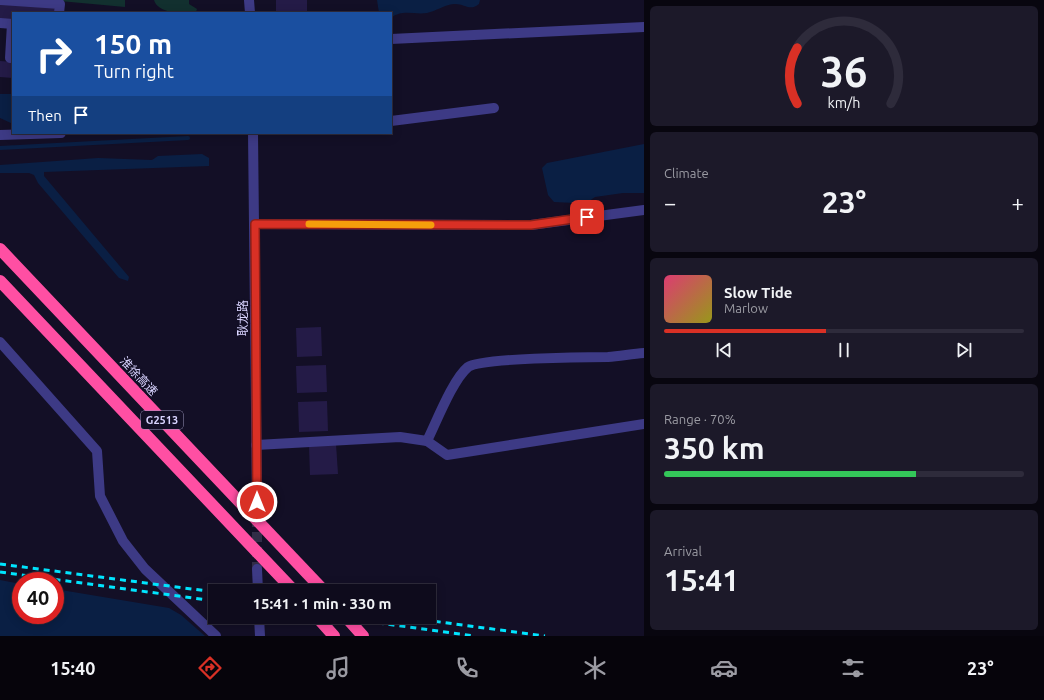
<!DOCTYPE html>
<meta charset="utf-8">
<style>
:root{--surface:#0e0b1c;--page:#1c1929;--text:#f1f3f6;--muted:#9b9ba3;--line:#2e2b3b;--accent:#d93025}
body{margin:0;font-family:Ubuntu,"Noto Sans SC",sans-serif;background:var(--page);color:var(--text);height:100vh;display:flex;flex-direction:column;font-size:15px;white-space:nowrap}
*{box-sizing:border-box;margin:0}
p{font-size:13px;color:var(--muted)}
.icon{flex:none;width:22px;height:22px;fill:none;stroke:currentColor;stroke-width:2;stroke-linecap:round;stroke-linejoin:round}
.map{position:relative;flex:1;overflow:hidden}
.sheet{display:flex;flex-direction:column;gap:6px;padding:6px;background:#08060f;width:400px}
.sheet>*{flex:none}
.hud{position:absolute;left:12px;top:12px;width:380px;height:122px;border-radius:0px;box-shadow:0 2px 10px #0003,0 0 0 1px var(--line);background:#1a4fa0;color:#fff;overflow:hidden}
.speed{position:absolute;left:12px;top:572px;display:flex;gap:8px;font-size:20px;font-weight:700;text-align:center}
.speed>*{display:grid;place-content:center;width:52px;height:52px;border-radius:50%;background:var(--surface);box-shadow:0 2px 10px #0003,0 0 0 1px var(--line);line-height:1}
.speed .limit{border:6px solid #d22;background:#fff;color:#111}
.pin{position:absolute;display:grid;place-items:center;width:34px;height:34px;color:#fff;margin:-17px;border-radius:8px;box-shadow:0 2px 6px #0006}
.me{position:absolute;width:44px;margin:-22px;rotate:0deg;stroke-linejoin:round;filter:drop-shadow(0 0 3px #0008)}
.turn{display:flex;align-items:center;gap:14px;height:84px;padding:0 16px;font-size:18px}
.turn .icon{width:52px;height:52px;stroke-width:2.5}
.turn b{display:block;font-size:28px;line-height:34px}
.then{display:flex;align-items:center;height:38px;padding:0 16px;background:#0003;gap:8px;font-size:15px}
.big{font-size:30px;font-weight:600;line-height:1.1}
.sheet .card{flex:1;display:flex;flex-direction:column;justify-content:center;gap:6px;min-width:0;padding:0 14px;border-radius:6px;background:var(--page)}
.sheet .dial{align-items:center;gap:0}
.dial svg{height:104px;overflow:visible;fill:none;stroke:var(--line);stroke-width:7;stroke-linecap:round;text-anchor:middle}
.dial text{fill:var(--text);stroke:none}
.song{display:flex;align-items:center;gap:12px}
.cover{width:48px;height:48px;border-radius:6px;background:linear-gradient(135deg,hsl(340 70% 55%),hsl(60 70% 35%))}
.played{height:4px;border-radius:2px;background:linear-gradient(90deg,var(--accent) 45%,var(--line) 45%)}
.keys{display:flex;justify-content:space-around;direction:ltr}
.heat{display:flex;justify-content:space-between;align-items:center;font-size:22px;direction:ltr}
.charge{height:6px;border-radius:3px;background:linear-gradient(90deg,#34c759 70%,var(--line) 0)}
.trip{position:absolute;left:208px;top:584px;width:228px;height:40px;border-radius:0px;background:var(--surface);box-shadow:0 2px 10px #0003,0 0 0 1px var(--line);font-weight:600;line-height:40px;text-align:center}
.tab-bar{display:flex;height:64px;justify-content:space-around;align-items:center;background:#06040b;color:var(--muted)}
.tab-bar .icon{width:28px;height:28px}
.tab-bar .active{color:var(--accent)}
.tab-bar b{font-size:18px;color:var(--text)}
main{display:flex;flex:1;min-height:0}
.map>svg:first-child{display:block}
</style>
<main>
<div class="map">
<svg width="644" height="636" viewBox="0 0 644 636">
<rect width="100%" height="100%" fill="#130f26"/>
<g fill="#12302f">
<path d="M49,0H125V7Z"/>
<path d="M154,0H189V4L197,9L196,12C184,14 158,14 154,0Z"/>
</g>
<g fill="#0a1f44">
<path d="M377,0H480L479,4C470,12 464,3 454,4C444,5 436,11 427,13C414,15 402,9 391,18V13H379Z"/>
<path d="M0,94H13V124L0,118Z"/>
<path d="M644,144V193H623L595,197L589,201L575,203L554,202L548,195L542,168L547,163Z"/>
<path d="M202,154L209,158V166L44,172V176L129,277L128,281L119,278L38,183L34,175L29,173H0V165L98,158L152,160L158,156Z"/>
<path d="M0,580L21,584V615H55V589L169,608L181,615L205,636H0Z"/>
</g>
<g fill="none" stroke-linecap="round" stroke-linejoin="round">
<path stroke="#0a1f44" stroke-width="4" d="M0,148L188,138"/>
</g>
<g fill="#241b47">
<rect x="276" y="0" width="31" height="13"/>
<path d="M0,3L56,8L55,13H13V20L0,19Z"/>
<path d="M0,61L13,62V78L0,77Z"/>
<path d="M321,327L322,356L297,357L296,328Z"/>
<path d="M326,365L327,392L297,393L296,366Z"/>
<path d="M327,401L328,431L299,432L298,402Z"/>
<path d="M336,444L338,474L310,475L309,446Z"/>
</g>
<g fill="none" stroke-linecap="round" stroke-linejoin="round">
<path stroke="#312d47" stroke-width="10" stroke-dasharray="10 5" stroke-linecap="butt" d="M257,502V569"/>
<g stroke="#3d3a85" stroke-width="10">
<path d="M1,0L60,4L59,13"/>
<path d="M249,0L250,13"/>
<path d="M0,23L13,24"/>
<path d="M391,39L644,27"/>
<path d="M10,58L12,24"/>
<path d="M391,121L494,108"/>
<path d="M253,133L257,502"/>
<path d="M0,135L61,133"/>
<path d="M255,224L531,225L644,210"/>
<path d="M0,342L97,451L100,496L123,541L145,569L216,636"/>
<path d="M427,441C436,423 453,379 468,367C480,358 586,357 608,357C620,356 632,354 644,353"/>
<path d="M256,445L400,437L427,441L447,455L644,424"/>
<path d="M257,569L258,591"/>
<path d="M259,617L260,636"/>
</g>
<g stroke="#ff4fa3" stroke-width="12">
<path d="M0,249L324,591"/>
<path d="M0,281L294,591"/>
<path d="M317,617L334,636"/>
<path d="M346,617L363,636"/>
</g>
<g stroke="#00e5ff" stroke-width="3" stroke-dasharray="6 5" stroke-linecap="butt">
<path d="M0,564L215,592"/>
<path d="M0,572L215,601"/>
<path d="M334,617L475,636"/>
<path d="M402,617L545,636"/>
</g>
</g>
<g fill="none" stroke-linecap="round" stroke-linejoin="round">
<g stroke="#8d1f18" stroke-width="10">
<path id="route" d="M257,502L255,224L531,225L587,217"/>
</g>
<use href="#route" stroke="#d93025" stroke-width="7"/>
<path stroke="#f59e0b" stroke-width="7" d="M309,224L431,225"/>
</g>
<g text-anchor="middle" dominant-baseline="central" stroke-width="4" stroke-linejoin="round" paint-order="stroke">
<rect fill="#130f26" stroke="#9e99be" stroke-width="1" x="141" y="411" width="42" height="18" rx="3"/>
<g font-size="11" font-weight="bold" fill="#d9d4ff">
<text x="162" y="420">G2513</text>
</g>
<g font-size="12" fill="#d9d4ff" stroke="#130f26">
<text transform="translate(242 318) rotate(-90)">耿龙路</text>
<text transform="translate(139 376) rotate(47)">淮徐高速</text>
</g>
</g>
</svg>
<div class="speed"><div class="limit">40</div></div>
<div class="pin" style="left:587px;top:217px;background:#d93025"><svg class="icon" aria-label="arrive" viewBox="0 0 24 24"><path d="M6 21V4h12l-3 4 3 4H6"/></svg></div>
<svg class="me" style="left:257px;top:502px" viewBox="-20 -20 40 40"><circle r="17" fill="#d93025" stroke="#fff" stroke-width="3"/><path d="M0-11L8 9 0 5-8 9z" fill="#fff"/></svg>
<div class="trip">15:41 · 1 min · 330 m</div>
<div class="hud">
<div class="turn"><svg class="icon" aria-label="right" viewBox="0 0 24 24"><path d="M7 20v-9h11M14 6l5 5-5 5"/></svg><div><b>150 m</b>Turn right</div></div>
<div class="then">Then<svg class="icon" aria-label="arrive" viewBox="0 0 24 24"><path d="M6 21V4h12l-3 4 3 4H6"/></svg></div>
</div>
</div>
<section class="sheet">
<div class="card dial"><svg viewBox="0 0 100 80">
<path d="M14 69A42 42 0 1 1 86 69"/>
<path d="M14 69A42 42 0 0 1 14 26" stroke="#d93025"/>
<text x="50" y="56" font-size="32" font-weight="700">36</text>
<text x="50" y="72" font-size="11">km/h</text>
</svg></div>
<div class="card"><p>Climate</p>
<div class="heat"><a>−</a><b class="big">23°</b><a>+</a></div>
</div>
<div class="card">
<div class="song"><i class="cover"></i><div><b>Slow Tide</b><p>Marlow</p></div></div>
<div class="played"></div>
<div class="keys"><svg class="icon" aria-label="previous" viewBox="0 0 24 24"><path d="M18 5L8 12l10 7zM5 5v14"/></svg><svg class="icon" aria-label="pause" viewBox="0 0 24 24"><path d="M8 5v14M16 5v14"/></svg><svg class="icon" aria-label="next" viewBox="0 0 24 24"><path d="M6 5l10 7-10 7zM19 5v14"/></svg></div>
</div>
<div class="card"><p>Range · 70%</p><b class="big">350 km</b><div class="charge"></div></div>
<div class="card"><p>Arrival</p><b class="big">15:41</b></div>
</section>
</main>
<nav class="tab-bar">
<b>15:40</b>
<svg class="icon active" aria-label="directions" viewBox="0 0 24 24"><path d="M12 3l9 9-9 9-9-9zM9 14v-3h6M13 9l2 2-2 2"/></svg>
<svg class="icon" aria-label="music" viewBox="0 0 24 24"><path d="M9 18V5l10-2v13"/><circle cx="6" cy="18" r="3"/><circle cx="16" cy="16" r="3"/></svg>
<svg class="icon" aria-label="phone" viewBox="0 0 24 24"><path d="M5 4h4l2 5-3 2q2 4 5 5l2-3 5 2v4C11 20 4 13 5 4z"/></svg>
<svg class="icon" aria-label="climate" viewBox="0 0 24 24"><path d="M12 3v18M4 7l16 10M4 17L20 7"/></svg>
<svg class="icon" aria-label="car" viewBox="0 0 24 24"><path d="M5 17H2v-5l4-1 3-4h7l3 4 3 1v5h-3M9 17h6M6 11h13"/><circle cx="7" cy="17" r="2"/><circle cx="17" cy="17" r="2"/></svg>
<svg class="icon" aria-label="filters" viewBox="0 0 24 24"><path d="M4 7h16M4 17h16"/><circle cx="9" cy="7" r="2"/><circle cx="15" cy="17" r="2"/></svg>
<b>23°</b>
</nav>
